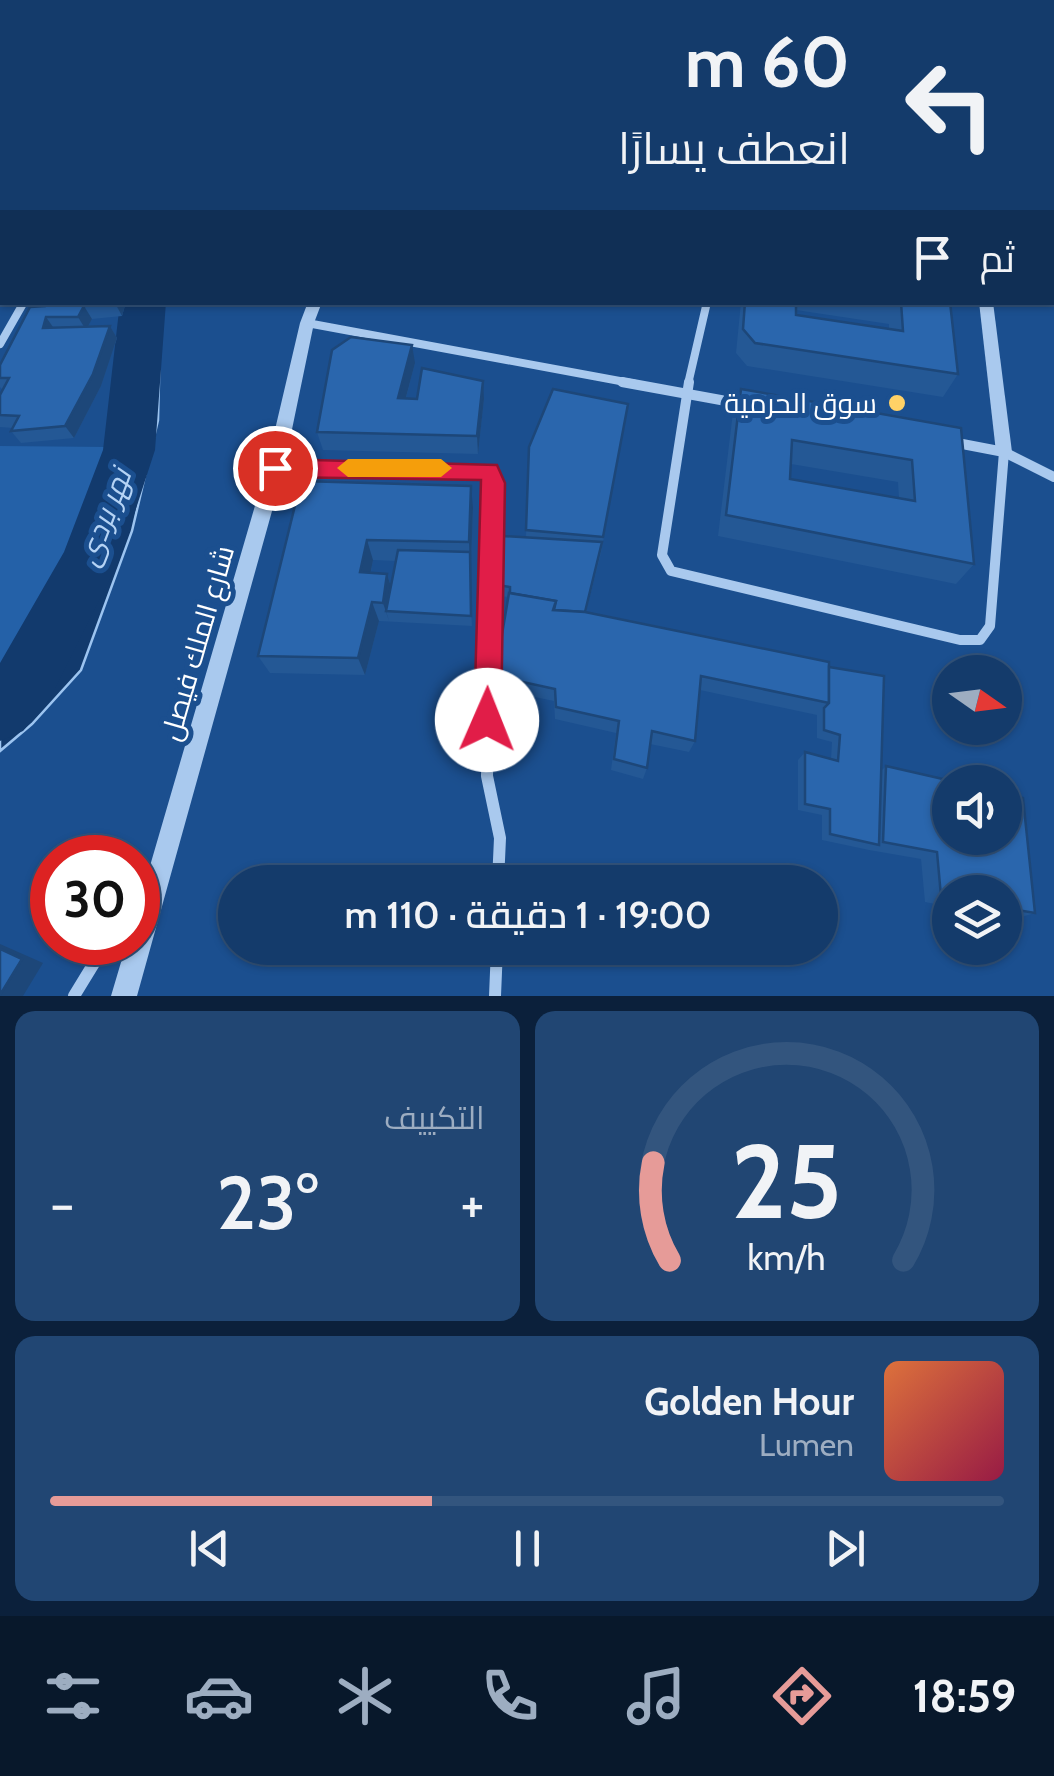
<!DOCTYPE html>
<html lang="ar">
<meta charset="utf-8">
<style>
:root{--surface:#143b6b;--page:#214673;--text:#f1f3f6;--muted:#9dadc1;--line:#33557e;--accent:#e69b98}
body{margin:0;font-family:Cabin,Cairo,sans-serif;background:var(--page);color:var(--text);direction:rtl;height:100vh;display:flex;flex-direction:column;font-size:38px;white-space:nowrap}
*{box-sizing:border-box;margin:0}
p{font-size:32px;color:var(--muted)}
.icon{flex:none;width:55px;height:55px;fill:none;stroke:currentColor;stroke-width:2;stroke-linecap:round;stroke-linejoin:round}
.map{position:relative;height:996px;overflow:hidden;direction:ltr}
.details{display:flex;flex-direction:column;gap:15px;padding:15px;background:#0b203b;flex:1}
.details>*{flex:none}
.top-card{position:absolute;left:0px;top:0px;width:1055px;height:305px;box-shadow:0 2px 8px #0004,0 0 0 2px var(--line);direction:rtl;background:#143b6b;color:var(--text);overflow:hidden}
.needle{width:65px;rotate:104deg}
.fabs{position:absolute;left:932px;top:655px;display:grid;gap:20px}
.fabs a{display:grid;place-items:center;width:90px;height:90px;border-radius:50%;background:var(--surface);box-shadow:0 2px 8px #0004,0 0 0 2px var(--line);font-size:50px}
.speed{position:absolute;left:30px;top:835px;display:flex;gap:20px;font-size:50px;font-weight:700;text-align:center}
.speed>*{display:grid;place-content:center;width:130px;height:130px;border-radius:50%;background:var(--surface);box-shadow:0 2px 8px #0004,0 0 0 2px var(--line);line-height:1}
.speed .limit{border:15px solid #d22;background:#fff;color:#111}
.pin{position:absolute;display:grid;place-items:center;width:85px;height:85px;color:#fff;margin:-42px;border:5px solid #fff;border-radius:50%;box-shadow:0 2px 10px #0007}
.me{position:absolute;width:110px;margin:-55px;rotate:1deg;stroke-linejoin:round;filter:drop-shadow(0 0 8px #0008)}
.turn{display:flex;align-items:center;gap:35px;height:210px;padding:0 40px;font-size:45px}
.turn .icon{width:130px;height:130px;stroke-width:2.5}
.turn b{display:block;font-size:70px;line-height:85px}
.then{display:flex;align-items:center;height:95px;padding:0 40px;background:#0003;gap:20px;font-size:38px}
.big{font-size:75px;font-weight:600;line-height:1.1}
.details .widget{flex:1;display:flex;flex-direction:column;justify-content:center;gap:15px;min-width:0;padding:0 35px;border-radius:20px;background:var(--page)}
.details .dial{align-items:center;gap:0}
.dial svg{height:260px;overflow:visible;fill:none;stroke:var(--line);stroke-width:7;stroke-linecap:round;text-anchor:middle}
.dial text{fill:var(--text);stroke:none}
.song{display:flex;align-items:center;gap:30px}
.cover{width:120px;height:120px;border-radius:15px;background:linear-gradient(135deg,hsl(20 70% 55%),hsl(340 70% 35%))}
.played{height:10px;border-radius:5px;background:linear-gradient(90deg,var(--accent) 40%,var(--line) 40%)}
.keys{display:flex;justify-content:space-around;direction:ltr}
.heat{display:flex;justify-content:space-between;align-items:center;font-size:55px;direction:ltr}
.details .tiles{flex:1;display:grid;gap:15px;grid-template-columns:1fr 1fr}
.widget:last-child{grid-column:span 2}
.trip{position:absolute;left:218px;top:865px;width:620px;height:100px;border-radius:50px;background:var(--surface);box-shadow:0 2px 8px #0004,0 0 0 2px var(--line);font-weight:600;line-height:100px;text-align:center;direction:rtl}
.tab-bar{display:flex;height:160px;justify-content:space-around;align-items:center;background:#08182b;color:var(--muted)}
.tab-bar .icon{width:70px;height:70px}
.tab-bar .selected{color:var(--accent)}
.tab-bar b{font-size:45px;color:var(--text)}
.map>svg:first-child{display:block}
</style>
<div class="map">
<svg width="1054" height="996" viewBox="0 0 1054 996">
<rect width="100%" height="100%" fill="#1b4f8f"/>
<path fill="#2461a8" d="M0,446L108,447L99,502L12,676L0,687Z"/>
<path fill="#123a6d" stroke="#9cc4f0" stroke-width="2.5" d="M139,303H161L158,420L132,531L81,670L32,724L0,751V709L23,684L90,562L129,451L115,396Z"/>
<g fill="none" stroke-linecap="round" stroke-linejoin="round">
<path fill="#123a6d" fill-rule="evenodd" d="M120,302H166L155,450L119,561L46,706L23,731L0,741V663L64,552L103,450Z"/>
<g stroke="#a9c9ee" stroke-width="8">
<path d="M307,323L636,384"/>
<path d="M0,344L24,302"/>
<path d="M688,384L707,302"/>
</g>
<g stroke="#a9c9ee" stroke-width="10">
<path d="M622,382L748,405"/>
<path d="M689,382L662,555L671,571L960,640H980L990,626L1004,452"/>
<path d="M952,442L1004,452L1054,477"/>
<path d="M275,468L489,471L494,483L490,655"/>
</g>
<g stroke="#a9c9ee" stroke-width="12">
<path d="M490,652L487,776L500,838L498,882"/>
<path d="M138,893L153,869"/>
<path d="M74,996L107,942"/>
<path d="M495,996L497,948"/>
</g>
<g fill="#a9c9ee" fill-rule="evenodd">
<path d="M308,302H322L314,323L284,468L137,996H111L127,942H138V907L266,468L300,323Z"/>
<path d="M979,302H993L1012,452L1004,459L996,452Z"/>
</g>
<g stroke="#d6e6fa" stroke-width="20">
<path d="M346,2L348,0"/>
<path d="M445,2L446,0"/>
</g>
<g fill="#f8faff" fill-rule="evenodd">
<path d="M823,0H839L840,2H825Z"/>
<path d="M868,0H884L885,2H870Z"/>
<rect x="0" y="60" width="2" height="10"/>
<rect x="1052" y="152" width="2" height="12"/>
<rect x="1052" y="174" width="2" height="12"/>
<rect x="1052" y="208" width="2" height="13"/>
</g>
</g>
<g fill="#245895" fill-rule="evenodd">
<path d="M645,0H702L700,2H663Z"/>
<rect x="1052" y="63" width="2" height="66"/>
<path d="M126,302L122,316L92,319L88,326H110L117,338L101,386L74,438L21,443L11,431L13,428L0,427V395L3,390L0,387V365L45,306Z"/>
<path d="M741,302H950L958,374L943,397L747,366L736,353ZM796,310L889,324V329L796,315Z"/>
<path d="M415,363L406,398L484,399L478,454L323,450L317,432Z"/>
<path d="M741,389L961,428L974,564L956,584L718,536L733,412ZM791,464L898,482L899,498L790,479Z"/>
<path d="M628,404L601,553L586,612L829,667L881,771L886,766L1035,913L1014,919L1005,917V892H950V907L925,902L921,859L869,850L822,840V815L798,810V760L805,752L831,759L832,742L817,738V715L700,690L695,741L689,752L650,744L647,768L643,779L611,770L616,733L555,719L554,701L496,689L495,676L509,597L498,596L497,585L526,537L529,447Z"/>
<path d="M301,481L473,508L471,563L472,626L379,621L365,675L270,673L258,656ZM373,560L396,561L391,586L387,574L371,572Z"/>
</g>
<g fill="#1d4779">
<path d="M1,0H8L9,2H2V16L0,12Z"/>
<path d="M144,0H178L174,2H140Z"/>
<path d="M298,0H321L319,2H296Z"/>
<path d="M2,88V138L0,139V95Z"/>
<path d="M2,209V237L0,238V210Z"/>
<path d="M115,302H126L122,316L115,303Z"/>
<path d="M84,306L92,319L86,330L78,317Z"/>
<path d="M46,317L55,330L43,328Z"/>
<path d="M110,326L117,338L101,386L74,438L65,426Z"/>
<path d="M412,345L415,363L401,416L398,398Z"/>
<path d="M483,381L484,399L478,454L477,436Z"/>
<path d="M471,486L473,508L471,563L472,626L469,542Z"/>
<path d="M367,540L373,560L367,591L360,572Z"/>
<path d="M387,574L393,593L386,611L389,621L383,603Z"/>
<path d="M372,602L379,621L365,675L358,658Z"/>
<path d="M0,944L43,963L23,996H0Z"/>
</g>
<g fill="#2a66ad" stroke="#1d4779" stroke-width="2.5" fill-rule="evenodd">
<path d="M41,0H144L140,2H39Z"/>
<path d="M188,0H298L296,2H185Z"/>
<path d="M1052,63H1054V105L1052,103Z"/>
<path d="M0,77H2V88L0,95Z"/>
<path d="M0,175H2V209L0,210Z"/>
<path d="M47,302H115L84,306L78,317H46L43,328L110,326L93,374L65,426L11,431L19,416L0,415V395L9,378H0V365L30,307L45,306Z"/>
<path d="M745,302H796V315L903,331L901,302H950L958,374L755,343L743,329Z"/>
<path d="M351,337L412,345L398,398L417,399L422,368L483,381L477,436L317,432L332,350Z"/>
<path d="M553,389L628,404L603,537L526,530L529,447Z"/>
<path d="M741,389L961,428L974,564L726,515ZM792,440L912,460L915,501L790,479Z"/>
<path d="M301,481L471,486L469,542L367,540L360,572L387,574L383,603L372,602L358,658L258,656Z"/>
<path d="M502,536L602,542L585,612L554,610L556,601L510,593V587L497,585Z"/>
<path d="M398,550L470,552L471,616L386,611Z"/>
<path d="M509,593L556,601L553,610L585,612L829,662V703L701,676L695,741L652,731L647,768L614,759L619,721L556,707L555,689L495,676Z"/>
<path d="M829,667L884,676L879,845L830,834V809L805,804V752L838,761L840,735L824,730V708L829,703Z"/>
<path d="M886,766L956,782H950V838H1005V794L1023,798L1035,913L1005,908V892H950V898L941,896L937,852L883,842Z"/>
<path d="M0,949L22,959L0,995Z"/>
</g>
<path fill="#e11d48" stroke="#92132f" stroke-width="2.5" d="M275,459L497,465L505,483L501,720L497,729L487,733L478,729L474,720L481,480L275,477L264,468Z"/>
<path fill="#f59e0b" d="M348,459H441L452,468L441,477H348L337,468Z"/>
<circle fill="#ffd166" stroke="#1b4f8f" stroke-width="4" cx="897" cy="403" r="10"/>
<g text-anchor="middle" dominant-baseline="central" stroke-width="10" stroke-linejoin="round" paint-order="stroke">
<g font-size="28" fill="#fff" stroke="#1b4f8f" text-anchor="end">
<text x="877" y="403">سوق الحرمية</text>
</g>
<g font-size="28" fill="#fff" stroke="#1b4f8f">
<text transform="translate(197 643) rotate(-74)">شارع الملك فيصل</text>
</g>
<g font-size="30" font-style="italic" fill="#b5d3f5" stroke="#1b4f8f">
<text transform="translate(104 517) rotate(-69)">نهر بردى</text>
</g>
</g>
</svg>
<div class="fabs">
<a><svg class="needle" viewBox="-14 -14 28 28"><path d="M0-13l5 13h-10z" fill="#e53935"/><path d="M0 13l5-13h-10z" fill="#9dadc1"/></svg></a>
<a><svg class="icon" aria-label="sound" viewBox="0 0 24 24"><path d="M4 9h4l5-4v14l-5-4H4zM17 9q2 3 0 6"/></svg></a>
<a><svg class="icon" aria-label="layers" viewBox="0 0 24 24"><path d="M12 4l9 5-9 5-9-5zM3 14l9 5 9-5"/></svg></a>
</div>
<div class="speed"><div class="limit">30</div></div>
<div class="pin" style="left:275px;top:468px;background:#d93025"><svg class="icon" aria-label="arrive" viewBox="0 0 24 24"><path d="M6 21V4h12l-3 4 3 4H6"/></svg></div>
<svg class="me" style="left:487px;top:720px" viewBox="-20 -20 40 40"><circle r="19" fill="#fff"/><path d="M0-13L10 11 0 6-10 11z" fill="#e11d48"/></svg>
<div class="trip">19:00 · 1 دقيقة · 110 m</div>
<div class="top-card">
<div class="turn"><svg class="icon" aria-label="left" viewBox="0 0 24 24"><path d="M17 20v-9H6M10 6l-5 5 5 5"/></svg><div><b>60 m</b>انعطف يسارًا</div></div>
<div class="then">ثم<svg class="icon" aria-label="arrive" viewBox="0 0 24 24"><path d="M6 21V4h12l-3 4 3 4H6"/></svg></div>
</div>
</div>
<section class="details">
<div class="tiles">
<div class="widget dial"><svg viewBox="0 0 100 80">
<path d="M14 69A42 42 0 1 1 86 69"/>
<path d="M14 69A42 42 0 0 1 9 39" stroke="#e69b98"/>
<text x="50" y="56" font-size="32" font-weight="700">25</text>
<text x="50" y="72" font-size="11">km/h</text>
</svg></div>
<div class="widget"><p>التكييف</p>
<div class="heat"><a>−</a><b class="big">23°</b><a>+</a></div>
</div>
<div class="widget">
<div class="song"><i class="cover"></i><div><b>Golden Hour</b><p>Lumen</p></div></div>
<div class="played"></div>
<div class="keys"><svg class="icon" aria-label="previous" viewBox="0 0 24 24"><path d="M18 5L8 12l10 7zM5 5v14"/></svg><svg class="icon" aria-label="pause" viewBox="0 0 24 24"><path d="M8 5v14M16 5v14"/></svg><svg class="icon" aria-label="next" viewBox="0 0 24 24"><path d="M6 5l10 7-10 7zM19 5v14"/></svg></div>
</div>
</div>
</section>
<nav class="tab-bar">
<b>18:59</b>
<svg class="icon selected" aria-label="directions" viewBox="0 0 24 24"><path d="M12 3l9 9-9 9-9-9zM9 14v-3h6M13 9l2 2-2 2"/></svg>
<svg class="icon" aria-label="music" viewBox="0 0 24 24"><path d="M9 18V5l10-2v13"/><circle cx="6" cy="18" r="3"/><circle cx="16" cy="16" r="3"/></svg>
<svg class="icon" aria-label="phone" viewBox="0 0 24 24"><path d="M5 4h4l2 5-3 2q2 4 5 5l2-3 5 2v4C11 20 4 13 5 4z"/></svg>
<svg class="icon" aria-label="climate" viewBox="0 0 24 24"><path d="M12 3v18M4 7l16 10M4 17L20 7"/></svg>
<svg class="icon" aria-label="car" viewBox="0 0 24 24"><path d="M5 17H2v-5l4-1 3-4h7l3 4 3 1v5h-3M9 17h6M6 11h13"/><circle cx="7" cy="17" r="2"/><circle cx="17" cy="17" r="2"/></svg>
<svg class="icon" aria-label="filters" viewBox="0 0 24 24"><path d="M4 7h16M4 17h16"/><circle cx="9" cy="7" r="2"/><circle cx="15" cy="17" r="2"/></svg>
</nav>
